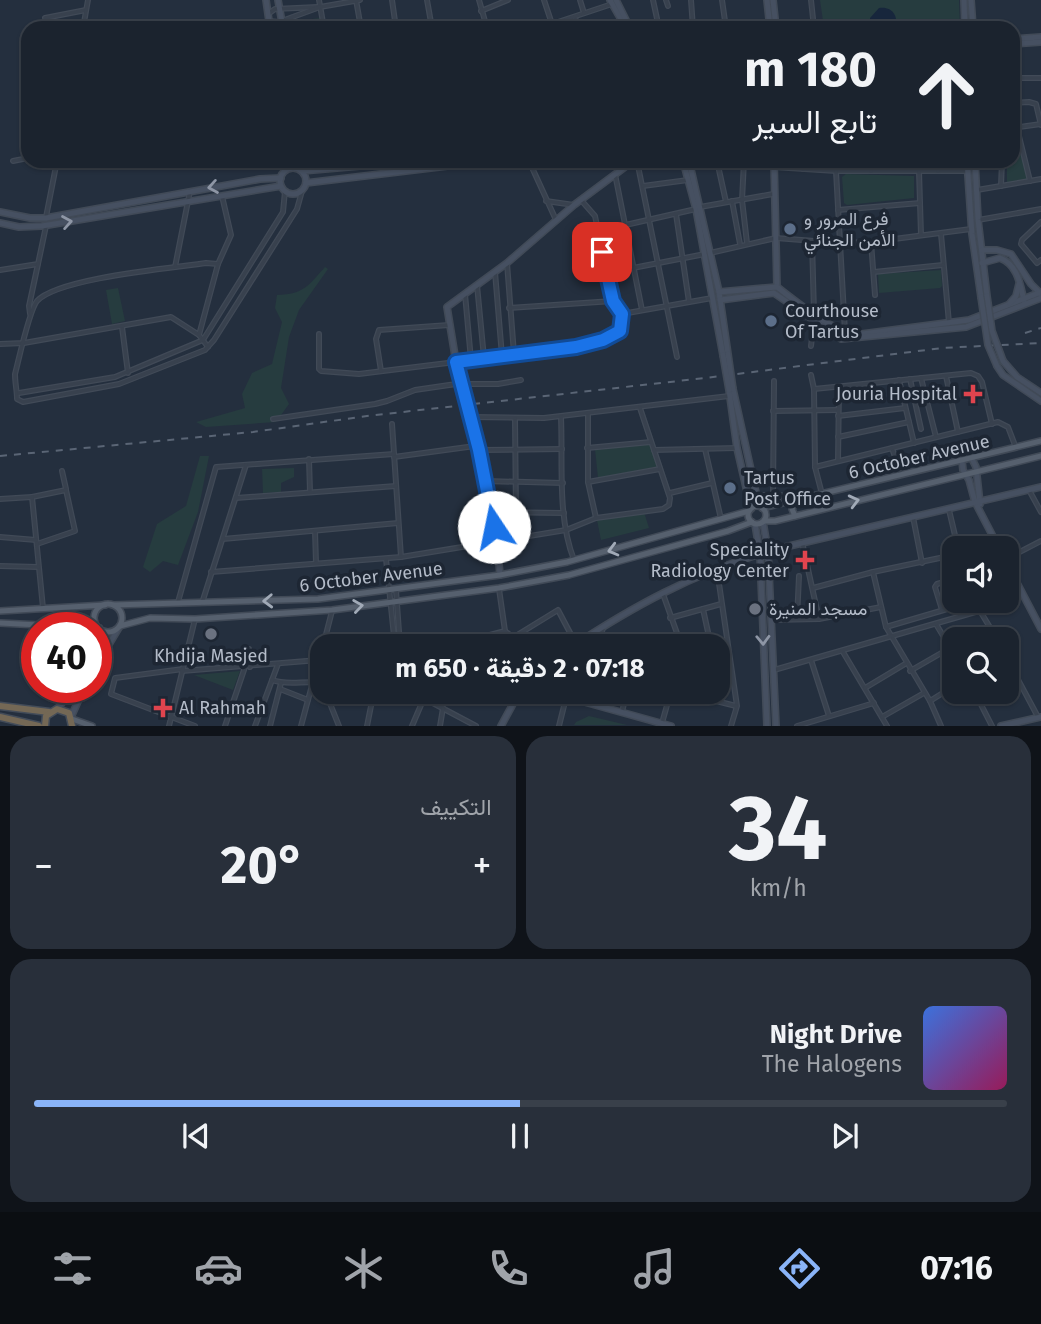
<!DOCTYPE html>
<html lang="ar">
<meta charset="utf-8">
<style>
:root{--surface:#1b232e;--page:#282f3a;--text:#f1f3f6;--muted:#a0a4aa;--line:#39404a;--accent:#8ab4f8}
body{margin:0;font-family:"Fira Sans",Vazirmatn,sans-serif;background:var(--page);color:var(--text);direction:rtl;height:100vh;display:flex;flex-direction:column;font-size:26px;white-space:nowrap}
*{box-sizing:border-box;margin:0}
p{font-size:23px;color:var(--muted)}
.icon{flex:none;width:38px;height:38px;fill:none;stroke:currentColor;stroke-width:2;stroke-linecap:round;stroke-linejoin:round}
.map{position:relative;height:726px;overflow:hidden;direction:ltr}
.sheet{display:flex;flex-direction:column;gap:10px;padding:10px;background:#0f1319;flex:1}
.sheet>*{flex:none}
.banner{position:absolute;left:21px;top:21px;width:999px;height:147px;border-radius:21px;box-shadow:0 2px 5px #0004,0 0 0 2px var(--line);direction:rtl;background:#1b232e;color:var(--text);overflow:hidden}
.fabs{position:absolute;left:942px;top:536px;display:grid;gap:14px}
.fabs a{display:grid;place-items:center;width:77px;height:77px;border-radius:14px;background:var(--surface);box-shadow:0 2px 5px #0004,0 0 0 2px var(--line);font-size:35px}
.speed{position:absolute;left:21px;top:612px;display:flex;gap:14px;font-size:35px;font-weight:700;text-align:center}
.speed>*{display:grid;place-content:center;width:91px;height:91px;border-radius:50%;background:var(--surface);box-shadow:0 2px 5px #0004,0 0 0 2px var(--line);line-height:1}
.speed .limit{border:10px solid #d22;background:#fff;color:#111}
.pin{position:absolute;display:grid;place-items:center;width:60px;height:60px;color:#fff;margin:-30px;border-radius:14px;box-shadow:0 4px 10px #0006}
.me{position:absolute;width:77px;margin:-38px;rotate:349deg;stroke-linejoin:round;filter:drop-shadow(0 0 5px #0008)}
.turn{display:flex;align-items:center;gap:24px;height:147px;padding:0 28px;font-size:32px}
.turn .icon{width:91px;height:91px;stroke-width:2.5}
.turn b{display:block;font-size:49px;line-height:60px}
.big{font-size:52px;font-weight:700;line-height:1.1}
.sheet .tile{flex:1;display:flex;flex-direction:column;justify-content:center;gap:10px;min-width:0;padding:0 24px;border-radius:21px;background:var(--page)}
.sheet .dial{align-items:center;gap:0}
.dial b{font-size:91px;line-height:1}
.song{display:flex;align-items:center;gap:21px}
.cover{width:84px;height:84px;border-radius:10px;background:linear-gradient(135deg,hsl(220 70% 55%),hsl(330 70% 35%))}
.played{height:7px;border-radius:4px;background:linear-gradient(90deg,var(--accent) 50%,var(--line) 50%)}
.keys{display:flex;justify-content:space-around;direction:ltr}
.heat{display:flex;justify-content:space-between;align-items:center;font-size:38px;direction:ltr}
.sheet .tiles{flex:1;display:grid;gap:10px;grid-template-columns:1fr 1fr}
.tile:last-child{grid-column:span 2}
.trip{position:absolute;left:310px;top:634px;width:420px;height:70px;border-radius:21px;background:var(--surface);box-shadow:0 2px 5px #0004,0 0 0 2px var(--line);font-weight:700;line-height:70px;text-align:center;direction:rtl}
.menu{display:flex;height:112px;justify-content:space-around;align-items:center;background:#0b0e12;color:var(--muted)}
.menu .icon{width:49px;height:49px}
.menu .active{color:var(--accent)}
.menu b{font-size:32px;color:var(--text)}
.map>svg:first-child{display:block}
</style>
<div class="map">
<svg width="1041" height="726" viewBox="0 0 1041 726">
<rect width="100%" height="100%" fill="#242f3e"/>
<g fill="#263c3f">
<path d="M820,0H959L960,28H824Z"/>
<path d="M320,18L321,28H295L298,21Z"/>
<path d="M1013,135H1017L1028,180L1007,184V161H1013Z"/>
<path d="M846,174L914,176V198L847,205L844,203L842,177Z"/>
<path d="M325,267L328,269L299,310L289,337L281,388L289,404L276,422L206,427L196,422L245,408L242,394L252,373L272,364L282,322L275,308L277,295C304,294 308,286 325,267Z"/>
<path d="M941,270L942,286L940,288L879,293L878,274Z"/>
<path d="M118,288L125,321L112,324L106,290Z"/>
<path d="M650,443L657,467L598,478L595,449Z"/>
<path d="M200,456H209L198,512L178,565L163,561L150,572L143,567L157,524L186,506Z"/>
<path d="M294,468V477L281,483V492L263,493L262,469Z"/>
<path d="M644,512L649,528L601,540L597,520Z"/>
<path d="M240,671L233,690L194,675Z"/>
<path d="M589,716L627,725H574L576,722Z"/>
</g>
<path fill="#17263c" d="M879,8C892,6 899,16 895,28H871L870,18Z"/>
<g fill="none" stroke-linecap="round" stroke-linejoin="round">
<g stroke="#414a57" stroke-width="6">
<g id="street">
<path d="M319,0L324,28"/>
<path d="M356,0L361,28"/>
<path d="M392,0L396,28"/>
<path d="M427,0L432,28"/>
<path d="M479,0L487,28"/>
<path d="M544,0L552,24"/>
<path d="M580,0L584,13"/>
<path d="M653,0L659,28"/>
<path d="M666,0L668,6"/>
<path d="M691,0L693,28"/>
<path d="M722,0L726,28"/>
<path d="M811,0L814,28"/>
<path d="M481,11L508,0"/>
<path d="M268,14L275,9L318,7"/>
<path d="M575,17L578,28"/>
<path d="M45,18L86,10"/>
<path d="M269,21L279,22L320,7L360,0"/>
<path d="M83,28L88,0"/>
<path d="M540,28L612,4"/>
<path d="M698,28L725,22"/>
<path d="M1013,78H1041"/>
<path d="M1013,103L1029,102L1036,104L1041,125"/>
<path d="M1013,128L1041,124"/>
<path d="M1017,128L1030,181"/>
<path d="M13,161L28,158"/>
<path d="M529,161L556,220"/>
<path d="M637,161L677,357"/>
<path d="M717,161L726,202"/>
<path d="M744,161L742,200L747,243"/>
<path d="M773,167L836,171H967"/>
<path d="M803,169V161"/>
<path d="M836,171L845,332"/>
<path d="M871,171V161"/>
<path d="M919,171L921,235"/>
<path d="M938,171V161"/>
<path d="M615,174L642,310"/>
<path d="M643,186L688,180"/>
<path d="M1001,186L1002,161"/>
<path d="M977,190L1041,179"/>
<path d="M546,201L574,205"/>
<path d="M732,201L740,244"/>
<path d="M700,207L773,194"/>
<path d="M838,210L920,203"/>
<path d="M676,214L689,302"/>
<path d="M46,217L57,161"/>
<path d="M978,220L1041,209"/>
<path d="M1041,222L1022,240L1021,244L1037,263L1041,260"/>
<path d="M599,231L696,209"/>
<path d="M941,234L949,323"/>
<path d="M812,241L814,313"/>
<path d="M871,242L875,295"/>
<path d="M710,253L776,238L840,243L871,242L971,229"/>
<path d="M507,263L514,354"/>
<path d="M218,264L231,235L222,196"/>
<path d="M175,267L190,191"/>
<path d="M0,270L38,264L46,226"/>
<path d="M495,272L502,356"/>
<path d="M874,272L943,265"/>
<path d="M607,273L705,254"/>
<path d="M477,285L484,358"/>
<path d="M465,294L471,360"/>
<path d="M509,308L613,301"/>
<path d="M30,314L29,306L38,264"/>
<path d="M622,314L712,298"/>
<path d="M122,327L128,373"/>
<path d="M319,334V369L321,371L359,374L576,347L603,340L620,331L622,314L613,301L595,216L581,200"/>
<path d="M0,344L24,343L171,317L199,335"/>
<path d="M811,346L814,321"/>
<path d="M208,347L199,335L218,264L206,263C172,268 58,278 37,301C29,311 19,359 15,374C15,383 17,391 17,399L23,402L119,384L205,350L214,340L297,209L302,191"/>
<path d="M381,371L376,339L379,330L449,325"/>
<path d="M811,375L814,389L815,467L822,494"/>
<path d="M946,376L958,432"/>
<path d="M921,378L936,437"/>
<path d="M910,379L921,429"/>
<path d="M899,380L914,443"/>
<path d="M463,384H498L521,380"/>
<path d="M814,389L971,373L978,376L982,382L992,424"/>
<path d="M19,393L115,377L203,340L283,212L285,191"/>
<path d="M773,411L837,410"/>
<path d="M588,413V482L596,518"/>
<path d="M838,416L905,408"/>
<path d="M471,417L544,418L729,396"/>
<path d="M561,417C563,464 557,516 574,560"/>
<path d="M273,419L375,404L387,401L415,390L463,383"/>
<path d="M515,419L516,513"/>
<path d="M392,424L401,557"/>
<path d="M838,437L909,422"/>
<path d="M587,448L651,442"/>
<path d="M892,448L901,475"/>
<path d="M705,449L721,519"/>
<path d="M479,450L562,449"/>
<path d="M654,450L736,448"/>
<path d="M394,457L475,446"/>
<path d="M309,459L310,492"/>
<path d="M838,461L839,387"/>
<path d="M815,467L998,422L1008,427L1016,448"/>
<path d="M62,471L66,489"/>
<path d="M485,481L563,483"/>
<path d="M588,482L660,469"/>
<path d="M1029,490L1041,512"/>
<path d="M670,493L712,483"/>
<path d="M773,496L774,381"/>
<path d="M32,497L66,490L75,531L37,544"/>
<path d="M236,498L396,486"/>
<path d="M0,499L32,497L43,608"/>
<path d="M949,510L958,548"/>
<path d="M491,512L564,513"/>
<path d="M913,517L922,563"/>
<path d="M315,531L316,563"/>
<path d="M0,537L36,540"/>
<path d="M223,539L398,523"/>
<path d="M802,542L819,619"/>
<path d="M975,548L995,540"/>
<path d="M386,559L395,646"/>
<path d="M1006,559L1041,541"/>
<path d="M0,566L38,567"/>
<path d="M717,570L737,706L731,726"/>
<path d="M211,572L401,557L566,530L596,518L663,509L669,505L670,498L640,408"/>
<path d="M873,572L886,627L930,701L941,726"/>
<path d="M813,588L873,572L954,555"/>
<path d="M499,589L505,631"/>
<path d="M396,590L400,646"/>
<path d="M1006,592L1019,588"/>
<path d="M663,594L678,636V646"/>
<path d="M974,601L997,639"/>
<path d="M178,602L216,467L394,454"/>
<path d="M202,603L246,465"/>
<path d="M703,609L711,646"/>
<path d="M942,610L935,587L937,584L954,579"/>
<path d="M670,618L721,604"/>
<path d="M797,619L799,576"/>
<path d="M771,620L819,619L881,607"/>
<path d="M936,624L954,654"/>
<path d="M886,627L978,600"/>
<path d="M678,636L709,646"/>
<path d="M514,637L558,610L576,644"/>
<path d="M323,646L332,611"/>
<path d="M448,646L505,631L524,646"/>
<path d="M598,646L603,628"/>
<path d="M249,649L250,667"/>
<path d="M843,652L887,726"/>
<path d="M1006,657L1038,717"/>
<path d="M811,660L829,716"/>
<path d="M183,669L115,678L111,694L195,726"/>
<path d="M774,670L979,611"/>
<path d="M182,671L319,660"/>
<path d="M910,671L950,648"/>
<path d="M272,680C288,686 305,680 322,683"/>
<path d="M865,688L905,664"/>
<path d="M280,689L308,700"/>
<path d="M332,691L329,701L339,726"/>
<path d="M410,691L476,726"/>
<path d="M677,691L736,706"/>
<path d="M974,691L992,726"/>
<path d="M581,701L584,691"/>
<path d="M930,701L954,686"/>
<path d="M622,712L627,691"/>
<path d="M882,717L924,693"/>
<path d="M662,723L671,691"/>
<path d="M169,726L195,619"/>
<path d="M225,726L245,667"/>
<path d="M255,726L278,664"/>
<path d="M270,726L281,683"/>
<path d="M301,726L322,648"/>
<path d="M367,726L374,691"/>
<path d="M412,726L424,698"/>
<path d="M440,726L443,708"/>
<path d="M559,726L566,698"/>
<path d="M797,726L874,703"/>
</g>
</g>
<g stroke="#414a57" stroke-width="8">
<g id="secondary">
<path d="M266,0L270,28"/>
<path d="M278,0L283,28"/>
<path d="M610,0L626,28"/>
<path d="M616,0L630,28"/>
<path d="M767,0L770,28"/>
<path d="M773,0L776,28"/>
<path d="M964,0L965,28"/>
<path d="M971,0L973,28"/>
<path d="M1013,39L1041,37"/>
<path d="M1013,44L1041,42"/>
<path d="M315,161L328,168"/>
<path d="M683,161L696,209L723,355"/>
<path d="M689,161L719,292L728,354"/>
<path d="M774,161L777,287"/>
<path d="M967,161L972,234L981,297"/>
<path d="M975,161L978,220L987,296"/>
<circle cx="293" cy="181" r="13"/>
<path d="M302,171L418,161"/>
<path d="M306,183L489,161"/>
<path d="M0,212L30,218H46L260,179L281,178"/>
<path d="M0,223L19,227L42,226L281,186"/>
<path d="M982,250H997L1011,254L1031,284L1041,294"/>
<path d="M982,263L1000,258C1018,265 1020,284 1024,301"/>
<path d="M719,292L777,287C799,304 827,327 854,335L969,320L1041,292"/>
<path d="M720,300L774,293L841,339L966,327L1041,298"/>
<path d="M1010,303L1016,296L1019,284"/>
<path d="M1003,361L1017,377L1041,393"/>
<path d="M997,366L1003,375L1041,401"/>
<path d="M465,389L456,362L447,307L507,263L574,205L633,161"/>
<path d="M733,389L759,506"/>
<path d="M729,390L737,448L751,509"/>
<path d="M469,412L497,542L500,575"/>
<path d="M972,459L976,467L980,504"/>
<path d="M962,461L963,470L969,480L975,502L999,548"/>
<path d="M763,522L768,551L776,726"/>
<path d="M755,524L760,554L767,726"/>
<path d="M768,551L1041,487"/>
<path d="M1006,562L1041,629"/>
<path d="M96,643L99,628"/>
<path d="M455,646V644"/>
<path d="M573,646C634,606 691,575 760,554"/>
<path d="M96,666L120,626"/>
<path d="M545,691L671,726"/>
<path d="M57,709L75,688"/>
<path d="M71,717L84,688"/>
<path d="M501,726L520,691"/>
<path d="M1001,726L1041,717"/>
</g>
</g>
<g stroke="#414a57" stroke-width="8">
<g id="primary">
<path d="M756,496H780L796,500L792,509L795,516"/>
<circle cx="757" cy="515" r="9"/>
<path d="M762,508L1041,441"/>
<path d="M764,521H775L1041,456"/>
<circle cx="108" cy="618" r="14"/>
<path d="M113,605L318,599L500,575L567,562L749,511"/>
<path d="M0,611L105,605"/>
<path d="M0,623L99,628"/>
<path d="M120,626L150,618L195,619L332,610L499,588L569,575L728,531L752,522"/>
<path d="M72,719L92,726"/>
</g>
</g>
<g stroke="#434c59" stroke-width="9">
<g id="highway">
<path d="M0,706L49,712"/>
<path d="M0,717L39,726"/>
<path d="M45,726L46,716L57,709L69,713L72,726"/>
</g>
</g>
<use href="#street" stroke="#38414e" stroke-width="3.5"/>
<use href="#secondary" stroke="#465061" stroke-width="5"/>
<use href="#primary" stroke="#56606e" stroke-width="5"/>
<use href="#highway" stroke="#746855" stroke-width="6"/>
<g stroke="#5a6575" stroke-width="2" stroke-dasharray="7 7" stroke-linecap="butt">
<path d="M1025,333L1041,328"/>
<path d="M0,456L253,432L367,416L705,378L942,348L1041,343"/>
</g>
<g stroke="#414a57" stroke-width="8" stroke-linecap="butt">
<g id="secondary-bridge">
<path d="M987,296L992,331L1003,361"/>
<path d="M981,297L988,345L997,366"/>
<path d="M728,354L733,389"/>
<path d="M723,355L729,390"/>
<path d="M465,389L469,412"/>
</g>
</g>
<use href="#secondary-bridge" stroke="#465061" stroke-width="5"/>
</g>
<defs><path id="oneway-chevron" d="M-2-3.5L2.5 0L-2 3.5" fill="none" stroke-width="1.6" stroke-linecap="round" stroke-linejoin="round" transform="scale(1.75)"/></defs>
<g stroke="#8e96a5">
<use href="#oneway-chevron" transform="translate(213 187) rotate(170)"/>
<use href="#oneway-chevron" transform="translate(67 222) rotate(-10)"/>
<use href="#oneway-chevron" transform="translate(763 640) rotate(88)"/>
</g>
<g stroke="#a1aab7">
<use href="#oneway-chevron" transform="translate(854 501) rotate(-14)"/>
<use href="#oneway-chevron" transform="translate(613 550) rotate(165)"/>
<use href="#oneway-chevron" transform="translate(268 601) rotate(178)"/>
<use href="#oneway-chevron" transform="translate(358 606) rotate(-8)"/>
</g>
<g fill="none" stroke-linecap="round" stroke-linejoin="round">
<g stroke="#114b97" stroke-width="18">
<path id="route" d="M494,527L479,450L456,362L576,347L603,340L620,331L622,314L613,301L602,252"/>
</g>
<use href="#route" stroke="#1a73e8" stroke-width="12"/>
</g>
<g fill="#5c6f8a" stroke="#1d2633" stroke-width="2.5">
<circle cx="790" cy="229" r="7"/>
<circle cx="771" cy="321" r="7"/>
<circle cx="730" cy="488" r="7"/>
</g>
<g fill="#e0444e" stroke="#1d2633" stroke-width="2.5">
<path d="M969.5 383.5h7v7h7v7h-7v7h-7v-7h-7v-7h7z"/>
<path d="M801.5 549.5h7v7h7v7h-7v7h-7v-7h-7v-7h7z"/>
<path d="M159.5 697.5h7v7h7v7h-7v7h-7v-7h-7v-7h7z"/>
</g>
<g fill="#6b7280" stroke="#1d2633" stroke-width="2.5">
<circle cx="755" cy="609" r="7"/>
<circle cx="211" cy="634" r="7"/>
</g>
<g text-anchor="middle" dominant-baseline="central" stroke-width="7" stroke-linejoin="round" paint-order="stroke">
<g font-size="18" fill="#b4bcc9" stroke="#1d2633" text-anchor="start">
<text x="804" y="219">فرع المرور و<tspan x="804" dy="21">الأمن الجنائي</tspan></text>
<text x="785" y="311">Courthouse<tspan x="785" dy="21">Of Tartus</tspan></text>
<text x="957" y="394" text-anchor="end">Jouria Hospital</text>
<text x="744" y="478">Tartus<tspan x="744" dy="21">Post Office</tspan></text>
<text x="789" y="550" text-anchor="end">Speciality<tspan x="789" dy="21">Radiology Center</tspan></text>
<text x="769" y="609">مسجد المنيرة</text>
<text x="211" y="656" text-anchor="middle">Khdija Masjed</text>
<text x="179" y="708">Al Rahmah</text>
</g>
<g font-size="18" fill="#b4bcc9" stroke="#1d2633">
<text transform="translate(919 457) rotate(-13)">6 October Avenue</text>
<text transform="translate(371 577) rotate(-7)">6 October Avenue</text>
</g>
</g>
</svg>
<div class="fabs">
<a><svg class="icon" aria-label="sound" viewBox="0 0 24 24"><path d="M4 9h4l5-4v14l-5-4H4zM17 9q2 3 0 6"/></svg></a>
<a><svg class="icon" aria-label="search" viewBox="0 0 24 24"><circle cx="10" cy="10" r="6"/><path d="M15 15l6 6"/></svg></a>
</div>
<div class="speed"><div class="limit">40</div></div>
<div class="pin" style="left:602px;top:252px;background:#d93025"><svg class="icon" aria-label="arrive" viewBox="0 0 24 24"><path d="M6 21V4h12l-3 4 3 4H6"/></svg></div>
<svg class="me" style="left:494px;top:527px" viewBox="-20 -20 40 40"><circle r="19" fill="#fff"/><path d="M0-13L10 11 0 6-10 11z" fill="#1a73e8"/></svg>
<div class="trip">07:18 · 2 دقيقة · 650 m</div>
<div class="banner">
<div class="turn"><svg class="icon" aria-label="ahead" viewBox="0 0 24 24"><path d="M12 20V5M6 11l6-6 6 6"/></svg><div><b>180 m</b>تابع السير</div></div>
</div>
</div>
<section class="sheet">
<div class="tiles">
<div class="tile dial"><b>34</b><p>km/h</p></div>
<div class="tile"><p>التكييف</p>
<div class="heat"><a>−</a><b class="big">20°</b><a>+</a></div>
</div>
<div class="tile">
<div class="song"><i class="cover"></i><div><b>Night Drive</b><p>The Halogens</p></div></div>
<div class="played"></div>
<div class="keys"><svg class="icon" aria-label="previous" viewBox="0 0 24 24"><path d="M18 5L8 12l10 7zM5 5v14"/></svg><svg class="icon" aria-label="pause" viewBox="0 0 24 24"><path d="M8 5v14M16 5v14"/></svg><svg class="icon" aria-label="next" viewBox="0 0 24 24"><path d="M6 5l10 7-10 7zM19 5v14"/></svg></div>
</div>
</div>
</section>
<nav class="menu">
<b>07:16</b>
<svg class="icon active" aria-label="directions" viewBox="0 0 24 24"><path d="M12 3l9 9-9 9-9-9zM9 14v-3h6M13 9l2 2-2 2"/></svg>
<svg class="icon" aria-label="music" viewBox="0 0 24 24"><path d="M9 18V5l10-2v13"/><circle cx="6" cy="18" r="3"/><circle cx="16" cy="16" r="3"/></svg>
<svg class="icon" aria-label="phone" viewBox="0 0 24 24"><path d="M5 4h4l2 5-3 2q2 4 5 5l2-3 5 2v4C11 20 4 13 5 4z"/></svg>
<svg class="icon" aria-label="climate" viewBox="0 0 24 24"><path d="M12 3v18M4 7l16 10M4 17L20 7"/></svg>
<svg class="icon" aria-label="car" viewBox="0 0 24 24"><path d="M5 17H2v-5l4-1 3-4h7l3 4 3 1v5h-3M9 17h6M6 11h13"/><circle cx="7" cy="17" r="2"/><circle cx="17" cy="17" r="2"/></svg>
<svg class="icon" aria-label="filters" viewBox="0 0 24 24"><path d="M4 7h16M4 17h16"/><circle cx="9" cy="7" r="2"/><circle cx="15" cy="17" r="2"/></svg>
</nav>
